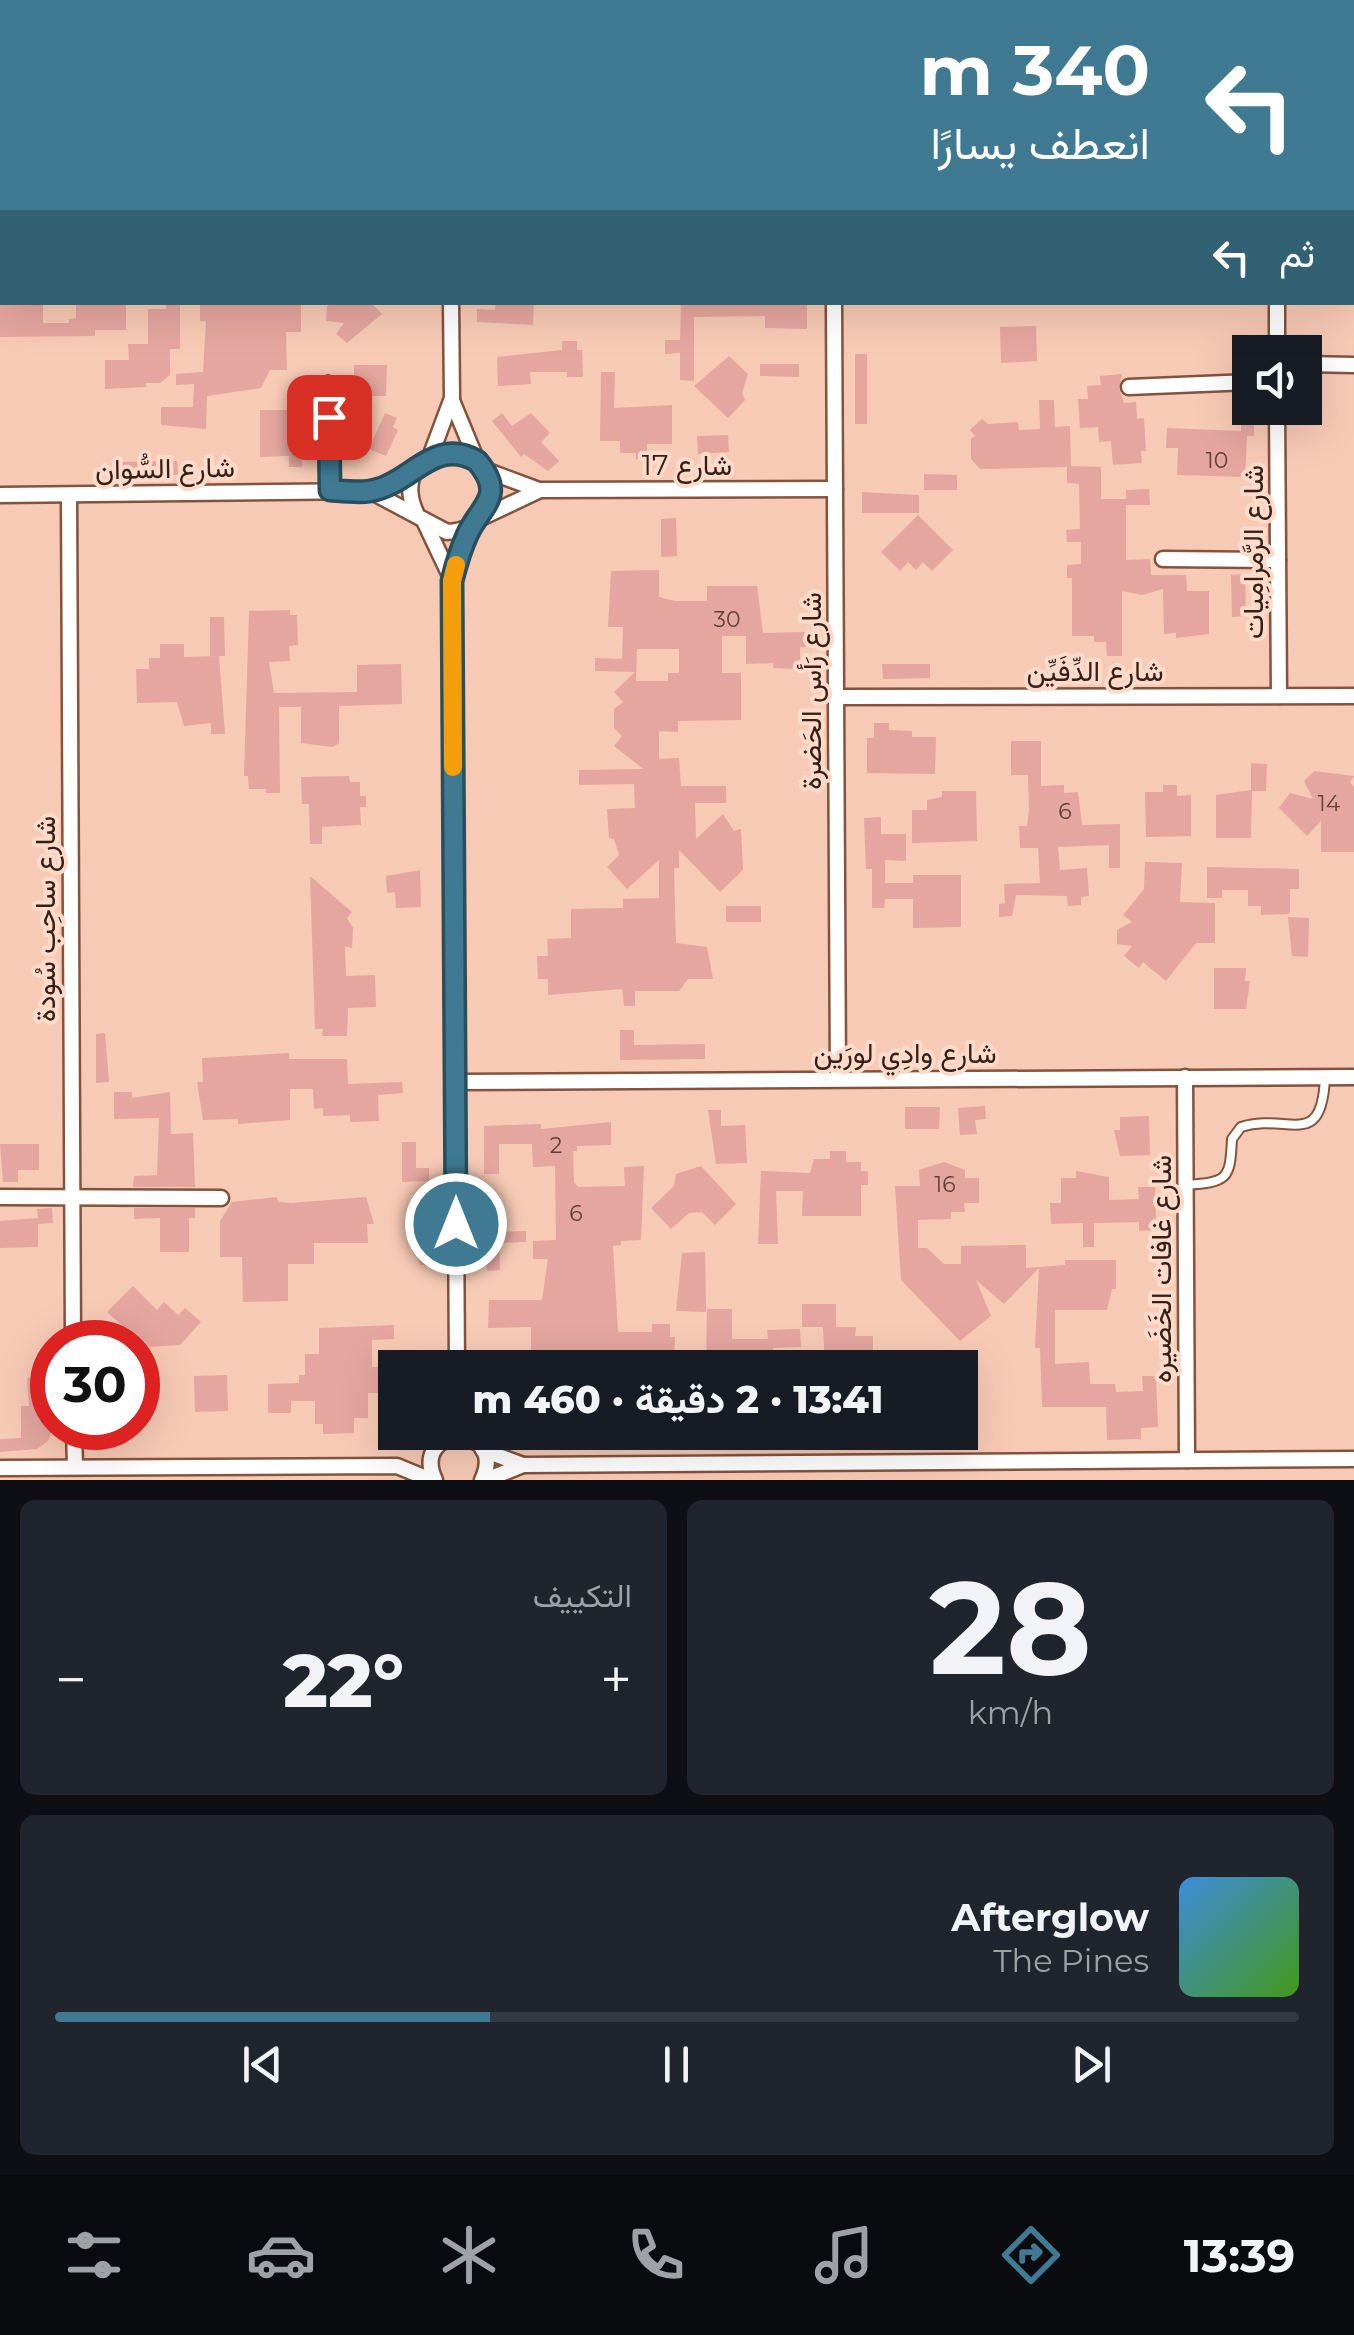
<!DOCTYPE html>
<html lang="ar">
<meta charset="utf-8">
<style>
:root{--surface:#171b24;--page:#20242c;--text:#f1f3f6;--muted:#9ea1a6;--line:#363941;--accent:#3f7a92}
body{margin:0;font-family:Montserrat,Vazirmatn,sans-serif;background:var(--page);color:var(--text);direction:rtl;height:100vh;display:flex;flex-direction:column;font-size:38px;white-space:nowrap}
*{box-sizing:border-box;margin:0}
p{font-size:32px;color:var(--muted)}
.icon{flex:none;width:55px;height:55px;fill:none;stroke:currentColor;stroke-width:2;stroke-linecap:round;stroke-linejoin:round}
.map{position:relative;height:1480px;overflow:hidden;direction:ltr}
.details{display:flex;flex-direction:column;gap:20px;padding:20px;background:#0d0f14;flex:1}
.details>*{flex:none}
.banner{position:absolute;left:0px;top:0px;width:1355px;height:305px;box-shadow:0 10px 40px #0002;direction:rtl;background:#3f7a92;color:#fff;overflow:hidden}
.fabs{position:absolute;left:1232px;top:335px;display:grid;gap:20px}
.fabs a{display:grid;place-items:center;width:90px;height:90px;border-radius:0px;background:var(--surface);box-shadow:0 10px 40px #0002;font-size:50px}
.speed{position:absolute;left:30px;top:1320px;display:flex;gap:20px;font-size:50px;font-weight:700;text-align:center}
.speed>*{display:grid;place-content:center;width:130px;height:130px;border-radius:50%;background:var(--surface);box-shadow:0 10px 40px #0002;line-height:1}
.speed .limit{border:15px solid #d22;background:#fff;color:#111}
.pin{position:absolute;display:grid;place-items:center;width:85px;height:85px;color:#fff;margin:-42px;border-radius:20px;box-shadow:0 5px 15px #0006}
.me{position:absolute;width:110px;margin:-55px;rotate:0deg;stroke-linejoin:round;filter:drop-shadow(0 0 8px #0008)}
.turn{display:flex;align-items:center;gap:35px;height:210px;padding:0 40px;font-size:45px}
.turn .icon{width:130px;height:130px;stroke-width:2.5}
.turn b{display:block;font-size:70px;line-height:85px}
.then{display:flex;align-items:center;height:95px;padding:0 40px;background:#0003;gap:20px;font-size:38px}
.big{font-size:75px;font-weight:800;line-height:1.1}
.details .tile{flex:1;display:flex;flex-direction:column;justify-content:center;gap:15px;min-width:0;padding:0 35px;border-radius:15px;background:var(--page)}
.details .dial{align-items:center;gap:0}
.dial b{font-size:130px;line-height:1}
.song{display:flex;align-items:center;gap:30px}
.cover{width:120px;height:120px;border-radius:15px;background:linear-gradient(135deg,hsl(210 70% 55%),hsl(100 70% 35%))}
.played{height:10px;border-radius:5px;background:linear-gradient(90deg,var(--accent) 35%,var(--line) 35%)}
.keys{display:flex;justify-content:space-around;direction:ltr}
.heat{display:flex;justify-content:space-between;align-items:center;font-size:55px;direction:ltr}
.details .tiles{flex:1;display:grid;gap:20px;grid-template-columns:1fr 1fr}
.tile:last-child{grid-column:span 2}
.trip{position:absolute;left:378px;top:1350px;width:600px;height:100px;border-radius:0px;background:var(--surface);box-shadow:0 10px 40px #0002;font-weight:800;line-height:100px;text-align:center;direction:rtl}
.tab-bar{display:flex;height:160px;justify-content:space-around;align-items:center;background:#090b0e;color:var(--muted)}
.tab-bar .icon{width:70px;height:70px}
.tab-bar .on{color:var(--accent)}
.tab-bar b{font-size:45px;color:var(--text)}
.map>svg:first-child{display:block}
</style>
<div class="map">
<svg width="1354" height="1480" viewBox="0 0 1354 1480">
<rect width="100%" height="100%" fill="#f7cab5"/>
<g fill="#e4a69f" fill-rule="evenodd">
<path d="M0,302H43V323H69V319L76,318V302H126V330H95V336L0,337Z"/>
<path d="M166,302H180V349H170V375L160,383H146V387L105,389V360H129L128,344H148V309H166Z"/>
<path d="M200,302H301V332H286L287,370H270L261,388L207,396L206,429L161,425V407H193L194,384L176,385V374L203,372L206,321H200Z"/>
<path d="M336,302H370L382,314L347,343L336,334L344,323L326,321L327,306Z"/>
<path d="M496,302H534L533,325L477,322V309L495,310Z"/>
<path d="M681,302H807V329L765,328V316L694,317V381L680,380V353L665,354V340H680Z"/>
<path d="M1036,326L1037,361L1001,363L1000,327Z"/>
<path d="M562,341H577V350H582L583,377H567V372H530L531,384L498,386L497,357L562,350Z"/>
<rect x="855" y="354" width="12" height="70"/>
<path d="M729,356L748,374L742,393L745,400L728,418L694,386Z"/>
<path d="M760,364H799V377L760,376Z"/>
<path d="M354,365H387L386,396H354Z"/>
<path d="M601,372H615L614,408L672,405V444H647V459H636V453H620V441H600Z"/>
<path d="M1122,374L1119,388L1124,403L1136,402L1137,419L1144,418L1146,451H1141L1142,463L1113,465L1111,441L1099,442L1098,427L1080,428L1078,399H1088L1087,386L1101,385L1100,376Z"/>
<path d="M1039,400H1054L1055,427L1070,426L1071,466L1101,467V499H1126V490L1149,489L1150,505H1126V500V560L1150,559L1151,575H1186L1187,591H1209V634L1176,638V633L1164,634L1163,589L1142,595L1122,591V656H1107L1106,642H1094V636H1072V578H1067V565L1081,564V542H1067L1066,530L1080,529L1079,484L1067,483V467L980,469L971,459V439L975,436L970,430L982,419L988,424L1018,422L1019,430L1040,429Z"/>
<path d="M260,410H298L302,467H289V456L260,457Z"/>
<path d="M385,413L397,418L393,427L398,430L386,456L369,449Z"/>
<path d="M502,413L512,426L531,413L550,433L541,442L559,461L548,471L524,454L521,457L492,421Z"/>
<path d="M1241,422H1254V436H1247L1245,477L1177,475L1178,448H1166L1167,428L1241,431Z"/>
<path d="M728,435L729,452L698,454L697,436Z"/>
<path d="M177,461L178,475H116V462Z"/>
<path d="M924,474L957,475V490H924Z"/>
<path d="M862,492L919,495V513H862Z"/>
<path d="M918,515L953,550L932,571L923,562L916,570L908,562L900,571L881,552Z"/>
<path d="M676,518L677,556L661,557V519Z"/>
<path d="M659,570V597L675,601H707V586H757L763,633L806,632V647H800V669L773,668L774,663L746,664V636H722V673H741V720L678,721V732L659,731V759L679,758L681,786H726V803H695L696,839L723,814L734,831L741,829L743,870L720,892L679,850V868H674L676,943L707,947L713,979H688L679,991H635V1006H624L622,989L548,995V979H538L537,956H548L547,939L571,938V909L623,908V899L659,898V860L627,889L607,867L619,855L614,839L609,838L607,809L635,808L634,784L579,785V770L643,769L614,746L622,736L614,728V709L623,702L614,692L635,672L595,671V658L622,659L623,627H608L611,571ZM637,649H679V673H668V681H636Z"/>
<path d="M1245,574L1246,616L1232,617L1231,575Z"/>
<path d="M290,610V615H297L298,645L289,646L290,661L269,662L274,693L357,692V665L401,664L402,704L339,706V743L333,747L301,743V707H279L280,793H266V789H249L248,776H244L249,611Z"/>
<path d="M210,617H224L225,656H210Z"/>
<path d="M160,644H184V657L219,656L225,734H211V723L184,726L177,702L137,703L136,669H149V658H160Z"/>
<path d="M882,664H930V678L883,679Z"/>
<path d="M874,723H889V730L912,731V737H936L935,774L867,773V738H874Z"/>
<path d="M1011,741H1041V786L1064,785V793L1078,792L1082,825L1120,824V868H1109V845L1058,847L1060,870L1087,868L1089,896L1081,897V905L1068,906L1067,896L1016,895L1012,916L999,917V904L1005,903L1004,884L1040,883L1038,848H1020L1019,826H1027L1029,809L1028,775H1011Z"/>
<path d="M1251,763L1267,764L1266,791H1252L1251,838H1216V795L1251,790Z"/>
<path d="M1314,771L1354,776L1350,782L1354,787V852H1321V821L1307,836L1279,808L1290,793L1313,799L1304,781Z"/>
<path d="M349,776L350,782H360V796H366V807H360L361,825L322,827V844H310L309,804H302L301,777Z"/>
<path d="M1163,785H1177V796L1191,795V836L1146,837L1145,792H1163Z"/>
<path d="M942,791H976L977,841L912,843V810H927V800L942,797Z"/>
<path d="M881,817V834H906V861L885,860V883H913V875H961V927L913,928V899H885L884,908H872V869H866L864,818Z"/>
<path d="M1145,862L1182,863L1180,902L1215,903V943H1196L1166,981L1143,962L1139,968L1124,956L1132,946L1117,944V930L1132,922L1123,915L1144,889Z"/>
<path d="M1207,867L1299,869V889H1290V914L1261,915V906H1248V890H1222V898H1207Z"/>
<path d="M420,870L421,907L396,908L395,892L387,893L386,876Z"/>
<path d="M310,876L352,912L347,918L353,928L352,948L345,946L346,976L375,975L376,1007L348,1008L347,1036H322L323,1029H315Z"/>
<rect x="726" y="906" width="35" height="16"/>
<path d="M1288,917L1309,918L1308,957L1292,956Z"/>
<path d="M1214,968H1246L1245,981H1250L1246,1009H1214Z"/>
<path d="M620,1030H634V1045L705,1044V1059L620,1060Z"/>
<path d="M105,1033L109,1082L96,1083V1034Z"/>
<path d="M289,1053V1059H347L348,1084L402,1082L403,1093L378,1095L379,1121L350,1122V1115L323,1116V1108L314,1109L313,1089H290V1120L238,1124V1119L203,1120L197,1082H203L202,1058Z"/>
<path d="M114,1092H132V1098L170,1092L171,1134L193,1133L195,1187H133L134,1176L157,1175L159,1118L114,1119Z"/>
<path d="M985,1106L986,1119L975,1120L977,1134L960,1135L958,1108Z"/>
<path d="M905,1107H940L939,1129H905Z"/>
<path d="M708,1110H721V1126L745,1125L747,1163L716,1164Z"/>
<path d="M1149,1116L1150,1155L1120,1156L1114,1130H1120V1117Z"/>
<path d="M611,1122V1145L577,1146V1151H573L574,1182L578,1187L625,1186L624,1167L644,1166L641,1240L621,1241V1245L613,1246L618,1332H652V1324H670V1337H675L674,1368H642V1357H618V1368H550L538,1365V1353H531V1327L488,1328L489,1300H542L548,1259H533V1241L556,1240L555,1166L533,1167L532,1144H499V1174H484V1126L541,1124V1129Z"/>
<path d="M402,1142H416V1168H429V1181L402,1182Z"/>
<path d="M0,1144H39V1170H18V1182H3Z"/>
<path d="M830,1151H846V1162H861V1171H868V1185H861V1216H802L803,1191H776L778,1244H758L761,1171L810,1173L814,1159H830Z"/>
<path d="M944,1162L965,1170V1178H979V1203H964L965,1212H951V1219L918,1220V1248H927L944,1264H961V1246L1026,1245V1268L1065,1265V1260H1116V1289H1112L1107,1310H1055V1364L1089,1362L1090,1384H1115L1116,1392L1143,1391L1142,1376H1156L1158,1427L1141,1428V1439L1107,1440L1106,1407H1042L1040,1348H1035L1039,1268L1004,1304L976,1280L991,1316L960,1341L901,1280L895,1186H920L919,1170Z"/>
<path d="M701,1166L736,1204L715,1225L702,1212L689,1213L671,1229L651,1208L674,1186L676,1174Z"/>
<path d="M1076,1171L1109,1177V1200L1139,1199L1138,1187H1155L1156,1221H1151V1230L1139,1231V1222L1094,1223V1247H1083V1223L1051,1224L1050,1203H1061V1178H1076Z"/>
<path d="M277,1197L278,1202L291,1203L366,1197L374,1224H367L368,1243H314V1264H288V1301L243,1302L242,1257H220V1221L232,1202Z"/>
<path d="M52,1208L53,1223L38,1224V1247L0,1248V1221L38,1218L37,1209Z"/>
<path d="M134,1208H195V1218H189V1252H160V1218L134,1219Z"/>
<path d="M417,1213H431V1265H420L417,1255Z"/>
<path d="M483,1227H496V1232L526,1231V1242L499,1243L500,1270L487,1271Z"/>
<path d="M705,1252L706,1312L676,1311L682,1253Z"/>
<path d="M133,1286L157,1310L164,1302L178,1315L185,1308L201,1322L180,1345L146,1347L107,1312Z"/>
<path d="M802,1304H836V1327H856L855,1336H873V1368H825L823,1327H802Z"/>
<path d="M707,1309H732V1339H768L767,1330L800,1329L801,1347L773,1348V1368H760V1361H731L732,1368H706Z"/>
<path d="M394,1325V1339L372,1340V1367L393,1366L394,1382H378L379,1393H368V1418H354V1433L323,1434V1424H315V1401H291V1413H268V1384L299,1383V1375H305V1354H319V1328Z"/>
<path d="M227,1375L228,1411L195,1412L194,1376Z"/>
<path d="M52,1377V1431L48,1441L37,1449L0,1452V1439L21,1438V1406H29L27,1378Z"/>
<rect x="609" y="1432" width="55" height="14"/>
</g>
<g fill="none" stroke-linecap="round" stroke-linejoin="round">
<g stroke="#84533c" stroke-width="12">
<g id="service">
<path d="M328,380L330,491"/>
<path d="M1185,1185C1228,1182 1230,1180 1232,1139L1241,1127C1288,1112 1322,1152 1325,1077"/>
</g>
</g>
<g stroke="#84533c" stroke-width="19">
<g id="minor">
<path d="M449,0V2"/>
<path d="M832,0V2"/>
<path d="M1352,142H1354"/>
<path d="M0,150H2"/>
<path d="M834,302L838,1079"/>
<path d="M1277,352V302"/>
<path d="M1305,364L1354,365"/>
<path d="M1129,387L1250,382"/>
<path d="M453,403L477,461"/>
<path d="M1277,408L1279,696"/>
<path d="M430,457L452,398L451,302"/>
<path d="M485,470L539,490L835,489"/>
<path d="M370,491L416,470"/>
<path d="M0,495L370,491L447,532C466,531 482,524 488,504C511,433 380,437 417,515"/>
<path d="M69,495L73,1342"/>
<path d="M481,518L538,491"/>
<path d="M425,523L452,580"/>
<path d="M1163,559L1278,560"/>
<path d="M837,697L1354,696"/>
<path d="M1185,1077L1187,1460"/>
<path d="M456,1082L1354,1077"/>
<path d="M0,1197L221,1198"/>
<path d="M457,1368L452,581L471,527"/>
<path d="M74,1428L75,1467"/>
<path d="M483,1450L523,1465L1354,1459"/>
<path d="M0,1468L397,1466L431,1480"/>
<path d="M435,1480C409,1424 509,1423 482,1480"/>
<path d="M486,1480L523,1465"/>
</g>
</g>
<use href="#service" stroke="#fff" stroke-width="8"/>
<use href="#minor" stroke="#fff" stroke-width="14"/>
</g>
<g fill="none" stroke-linecap="round" stroke-linejoin="round">
<g stroke="#294f5f" stroke-width="25">
<path id="route" d="M329,417L330,490C343,491 358,493 370,491C412,484 433,436 477,461C506,496 482,504 468,533C461,548 456,565 452,581L456,1224"/>
</g>
<use href="#route" stroke="#3f7a92" stroke-width="18"/>
<path stroke="#f59e0b" stroke-width="18" d="M453,767L452,581L456,565"/>
</g>
<g text-anchor="middle" dominant-baseline="central" stroke-width="8" stroke-linejoin="round" paint-order="stroke">
<g font-size="22" fill="#614238">
<text x="1217" y="460">10</text>
<text x="727" y="619">30</text>
<text x="1329" y="803">14</text>
<text x="1065" y="811">6</text>
<text x="556" y="1145">2</text>
<text x="945" y="1184">16</text>
<text x="576" y="1213">6</text>
</g>
<g font-size="28" fill="#352016" stroke="#fddaca">
<text x="687" y="465">شارع 17</text>
<text transform="translate(165 468) rotate(-1)">شارع السُّوان</text>
<text transform="translate(1253 552) rotate(-90)">شارع الرَّمرامِيات</text>
<text x="1095" y="671">شارع الدِّفَيِّن</text>
<text transform="translate(811 691) rotate(-90)">شارع رَأس الحَضرة</text>
<text transform="translate(45 919) rotate(-90)">شارع ساحِب سُودة</text>
<text x="905" y="1053">شارع وادِي لورَين</text>
<text transform="translate(1161 1269) rotate(-90)">شارع غافات الخَضَيره</text>
</g>
</g>
</svg>
<div class="fabs">
<a><svg class="icon" aria-label="sound" viewBox="0 0 24 24"><path d="M4 9h4l5-4v14l-5-4H4zM17 9q2 3 0 6"/></svg></a>
</div>
<div class="speed"><div class="limit">30</div></div>
<div class="pin" style="left:329px;top:417px;background:#d93025"><svg class="icon" aria-label="arrive" viewBox="0 0 24 24"><path d="M6 21V4h12l-3 4 3 4H6"/></svg></div>
<svg class="me" style="left:456px;top:1224px" viewBox="-20 -20 40 40"><circle r="17" fill="#3f7a92" stroke="#fff" stroke-width="3"/><path d="M0-11L8 9 0 5-8 9z" fill="#fff"/></svg>
<div class="trip">13:41 · 2 دقيقة · 460 m</div>
<div class="banner">
<div class="turn"><svg class="icon" aria-label="left" viewBox="0 0 24 24"><path d="M17 20v-9H6M10 6l-5 5 5 5"/></svg><div><b>340 m</b>انعطف يسارًا</div></div>
<div class="then">ثم<svg class="icon" aria-label="left" viewBox="0 0 24 24"><path d="M17 20v-9H6M10 6l-5 5 5 5"/></svg></div>
</div>
</div>
<section class="details">
<div class="tiles">
<div class="tile dial"><b>28</b><p>km/h</p></div>
<div class="tile"><p>التكييف</p>
<div class="heat"><a>−</a><b class="big">22°</b><a>+</a></div>
</div>
<div class="tile">
<div class="song"><i class="cover"></i><div><b>Afterglow</b><p>The Pines</p></div></div>
<div class="played"></div>
<div class="keys"><svg class="icon" aria-label="previous" viewBox="0 0 24 24"><path d="M18 5L8 12l10 7zM5 5v14"/></svg><svg class="icon" aria-label="pause" viewBox="0 0 24 24"><path d="M8 5v14M16 5v14"/></svg><svg class="icon" aria-label="next" viewBox="0 0 24 24"><path d="M6 5l10 7-10 7zM19 5v14"/></svg></div>
</div>
</div>
</section>
<nav class="tab-bar">
<b>13:39</b>
<svg class="icon on" aria-label="directions" viewBox="0 0 24 24"><path d="M12 3l9 9-9 9-9-9zM9 14v-3h6M13 9l2 2-2 2"/></svg>
<svg class="icon" aria-label="music" viewBox="0 0 24 24"><path d="M9 18V5l10-2v13"/><circle cx="6" cy="18" r="3"/><circle cx="16" cy="16" r="3"/></svg>
<svg class="icon" aria-label="phone" viewBox="0 0 24 24"><path d="M5 4h4l2 5-3 2q2 4 5 5l2-3 5 2v4C11 20 4 13 5 4z"/></svg>
<svg class="icon" aria-label="climate" viewBox="0 0 24 24"><path d="M12 3v18M4 7l16 10M4 17L20 7"/></svg>
<svg class="icon" aria-label="car" viewBox="0 0 24 24"><path d="M5 17H2v-5l4-1 3-4h7l3 4 3 1v5h-3M9 17h6M6 11h13"/><circle cx="7" cy="17" r="2"/><circle cx="17" cy="17" r="2"/></svg>
<svg class="icon" aria-label="filters" viewBox="0 0 24 24"><path d="M4 7h16M4 17h16"/><circle cx="9" cy="7" r="2"/><circle cx="15" cy="17" r="2"/></svg>
</nav>
